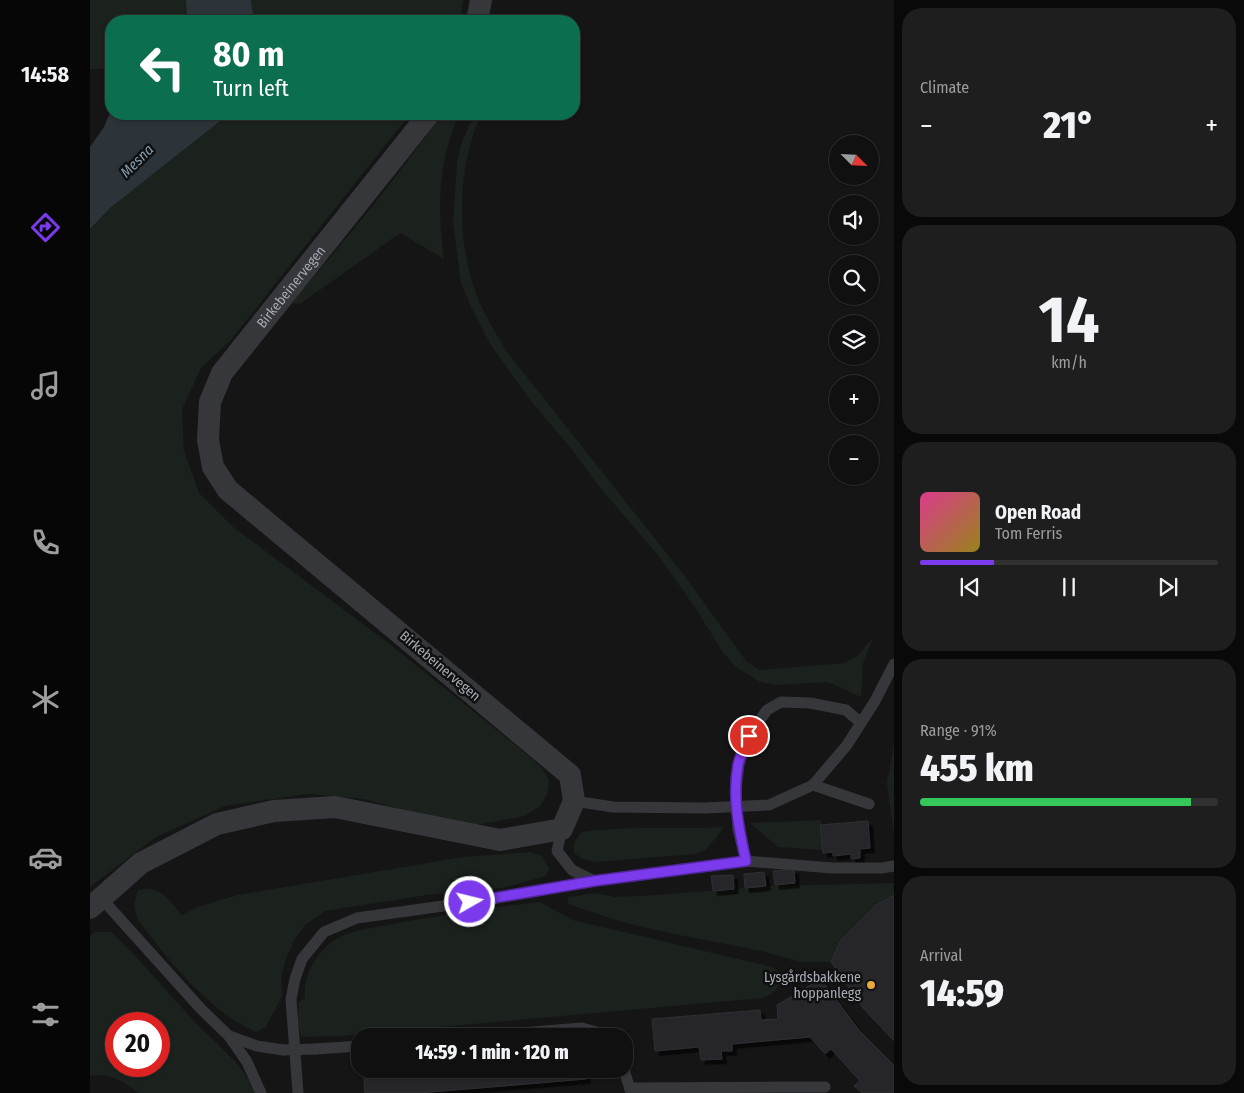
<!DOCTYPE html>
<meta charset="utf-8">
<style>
:root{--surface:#101010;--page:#1e1e1e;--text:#f1f3f6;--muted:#9c9d9f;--line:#303030;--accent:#7c3aed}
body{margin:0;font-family:"Fira Sans Condensed",sans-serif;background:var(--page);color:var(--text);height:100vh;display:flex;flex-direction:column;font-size:19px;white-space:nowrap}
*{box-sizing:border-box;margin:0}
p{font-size:16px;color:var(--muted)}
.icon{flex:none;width:28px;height:28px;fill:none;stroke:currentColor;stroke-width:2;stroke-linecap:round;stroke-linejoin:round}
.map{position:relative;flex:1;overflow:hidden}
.side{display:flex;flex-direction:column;gap:8px;padding:8px;background:#090909;width:350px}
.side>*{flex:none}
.top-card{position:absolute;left:15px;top:15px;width:475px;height:105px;border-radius:20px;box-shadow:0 1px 4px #0004,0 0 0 1px var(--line);background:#0b6e4f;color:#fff;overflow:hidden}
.needle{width:32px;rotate:114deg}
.buttons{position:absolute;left:739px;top:135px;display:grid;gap:10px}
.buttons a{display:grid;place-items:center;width:50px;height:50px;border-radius:50%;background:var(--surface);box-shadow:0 1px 4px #0004,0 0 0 1px var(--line);font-size:25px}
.speed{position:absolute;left:15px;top:1012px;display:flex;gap:10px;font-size:25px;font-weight:700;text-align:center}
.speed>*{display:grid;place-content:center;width:65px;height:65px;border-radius:50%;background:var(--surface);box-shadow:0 1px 4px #0004,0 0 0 1px var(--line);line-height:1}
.speed .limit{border:8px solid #d22;background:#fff;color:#111}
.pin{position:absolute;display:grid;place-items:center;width:42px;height:42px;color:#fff;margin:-21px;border:2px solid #fff;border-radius:50%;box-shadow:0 1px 5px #0007}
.me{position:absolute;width:55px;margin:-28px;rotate:82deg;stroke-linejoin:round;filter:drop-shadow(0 0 4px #0008)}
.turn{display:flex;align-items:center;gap:18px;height:105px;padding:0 25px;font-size:22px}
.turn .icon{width:65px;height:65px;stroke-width:2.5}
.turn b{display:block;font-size:35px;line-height:42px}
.big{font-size:38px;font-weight:800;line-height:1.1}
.side .card{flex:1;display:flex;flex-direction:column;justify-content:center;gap:8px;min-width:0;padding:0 18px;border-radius:20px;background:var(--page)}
.side .dial{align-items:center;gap:0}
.dial b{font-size:65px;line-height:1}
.song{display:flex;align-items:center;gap:15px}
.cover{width:60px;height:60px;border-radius:8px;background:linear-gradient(135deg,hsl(330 70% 55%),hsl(50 70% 35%))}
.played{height:5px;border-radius:2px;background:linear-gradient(90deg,var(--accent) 25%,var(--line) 25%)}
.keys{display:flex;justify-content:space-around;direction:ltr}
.heat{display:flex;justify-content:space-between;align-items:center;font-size:28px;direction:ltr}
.charge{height:8px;border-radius:4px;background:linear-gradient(90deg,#34c759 91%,var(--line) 0)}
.trip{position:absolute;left:261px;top:1028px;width:282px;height:50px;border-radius:20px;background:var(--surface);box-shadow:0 1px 4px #0004,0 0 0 1px var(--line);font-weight:800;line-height:50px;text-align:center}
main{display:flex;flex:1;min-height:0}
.dock{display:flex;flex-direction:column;width:90px;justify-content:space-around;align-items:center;background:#060606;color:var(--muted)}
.dock .icon{width:35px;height:35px}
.dock .current{color:var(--accent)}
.dock b{font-size:22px;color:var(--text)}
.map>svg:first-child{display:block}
</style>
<main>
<nav class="dock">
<b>14:58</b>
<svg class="icon current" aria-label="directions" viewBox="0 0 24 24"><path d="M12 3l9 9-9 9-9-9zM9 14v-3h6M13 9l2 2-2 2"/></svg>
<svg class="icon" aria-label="music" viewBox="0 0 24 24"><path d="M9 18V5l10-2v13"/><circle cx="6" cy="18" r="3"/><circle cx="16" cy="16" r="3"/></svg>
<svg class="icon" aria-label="phone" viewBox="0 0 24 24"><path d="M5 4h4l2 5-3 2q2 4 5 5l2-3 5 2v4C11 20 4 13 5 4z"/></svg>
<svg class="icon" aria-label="climate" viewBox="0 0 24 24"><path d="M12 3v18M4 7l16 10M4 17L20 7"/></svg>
<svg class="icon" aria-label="car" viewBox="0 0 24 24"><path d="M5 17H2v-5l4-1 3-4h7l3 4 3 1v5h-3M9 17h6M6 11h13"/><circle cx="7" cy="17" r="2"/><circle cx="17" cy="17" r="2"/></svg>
<svg class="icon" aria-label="filters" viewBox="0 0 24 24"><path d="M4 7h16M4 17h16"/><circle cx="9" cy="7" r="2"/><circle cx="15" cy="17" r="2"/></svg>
</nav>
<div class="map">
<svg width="804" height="1093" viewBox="0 0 804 1093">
<defs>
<filter id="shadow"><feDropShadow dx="4.5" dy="4.5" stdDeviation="0" flood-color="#0009"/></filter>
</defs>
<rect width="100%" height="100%" fill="#151516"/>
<g fill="#1b211c" fill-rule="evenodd">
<path d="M0,0H96L97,17L92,21H21V69H0Z"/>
<path d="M161,0H373L370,21H164Z"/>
<path d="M139,114H320L140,341L111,368L92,409L94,451L109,493L142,526L297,642L434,752L451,767L459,780L457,795L450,806L435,816L386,825L343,818L274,799L218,794L135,806L66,837L0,887V229L20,208Z"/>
<path d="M353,114H369C348,161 347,208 354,259L310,233L210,304L202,303L286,202Z"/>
<path d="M385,114H391C367,169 366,237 386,294C394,315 406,333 417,352L597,579L656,661L670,670L754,663L766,657L783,638L773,663L771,697L738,682L686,685L670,682L646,667L632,651L606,609L567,554L511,489L479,446L441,401L402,347L383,311L371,283L363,223L367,162L372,141Z"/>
<path d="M804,743V834L797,783Z"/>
<path d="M731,820L733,850L688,847L660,823Z"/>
<path d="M634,827L616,850L606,854L506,862L493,859L484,853V843L492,832C538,825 587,830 634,827Z"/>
<path d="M440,852L452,856L459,869L456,876L413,888L337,895L235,911L215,925L205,939L196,958L191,978L192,996L176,1027L166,1032C116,1009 81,963 48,920L44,906L47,891C68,882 80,901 92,915L108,907L147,895L373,857Z"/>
<path d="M804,883V1041L773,1008L741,962H711L671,951L584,934L532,922L478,904V897L506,893L525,897L567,895L681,886Z"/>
<path d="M450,902L483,920L683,967L692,974C690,988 685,993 673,998L249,1036L211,1037L208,1020L209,1002L215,998C213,975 227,950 248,938C261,930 288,927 303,924C352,915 401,907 450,902Z"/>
<path d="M5,932H22C50,960 76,990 103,1020C124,1043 154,1063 165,1093H49C34,1081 19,1073 0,1076V936ZM26,1024H69V1066H26Z"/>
</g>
<g fill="#2c343a">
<path d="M96,0H161L164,21H92L97,17Z"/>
<path d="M21,110V114H139L20,208L0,229V147L14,127Z"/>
</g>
<g fill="#28282a" stroke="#2f2f32" filter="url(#shadow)">
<path d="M778,821L780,848L770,849V858L761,859V854L743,856V852L733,853L730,825Z"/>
<path d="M704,869L705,883L685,885L683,871Z"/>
<path d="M674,872L676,886L655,888L654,874Z"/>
<path d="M643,875L644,889L623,891L621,876Z"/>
<path d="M804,895V1041L773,1008L741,962L751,940L785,906Z"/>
<path d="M731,979L769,1030L804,1065V1093H772L764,1086L770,1081L741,1049L735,1054L720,1037L642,1044V1051H631L632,1059L611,1060L609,1047L565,1051L562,1019L670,1010L671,1020L688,1019L687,1005Z"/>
<path d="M394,1069H495L496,1079L329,1093H275L274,1079Z"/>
</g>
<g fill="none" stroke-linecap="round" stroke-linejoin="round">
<g stroke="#36373b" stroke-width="11">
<path d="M723,785L779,804"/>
<path d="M646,790L649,764L659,736L677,710L691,702L720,703L756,710L771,723"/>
<path d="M484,801L523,807L614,808L679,805L723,785L757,745L785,701L804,664"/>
<path d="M472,829L467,851L482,870L504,881"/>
<path d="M648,829L656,861"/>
<path d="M12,899L111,1009L139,1036L167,1046L193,1050"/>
<path d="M139,1036L157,1062L171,1093"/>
<path d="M395,1036L492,1028L522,1036"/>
<path d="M226,1049L270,1046"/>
<path d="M534,1069L541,1093"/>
<path d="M541,1088L735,1087"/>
<path d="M208,1093L201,999L205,979L212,959L234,932L267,918L396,900L504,881L656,861L742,868H792L804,866"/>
</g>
<g stroke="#36373b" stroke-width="22">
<path d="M387,21L391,0"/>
<path id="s1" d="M0,908L51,863L127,824L184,811L245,807L410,840L472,829L484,801L480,775L138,490L123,467L118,440L120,402L132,373L339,114"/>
</g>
<g stroke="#36373b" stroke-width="11">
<path d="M646,790L648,829"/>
<path d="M193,1050L226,1049"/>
</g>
</g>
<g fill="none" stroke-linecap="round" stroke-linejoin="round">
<g stroke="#51269a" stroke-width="12">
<path id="route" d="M380,902L504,881L656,861C649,830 642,797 648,765C650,755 656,745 659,736"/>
</g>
<use href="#route" stroke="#7c3aed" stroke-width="9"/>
</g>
<circle fill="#e8aa3b" stroke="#101011" stroke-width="2" cx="781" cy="985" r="5"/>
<g text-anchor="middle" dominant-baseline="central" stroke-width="5" stroke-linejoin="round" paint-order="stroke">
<g font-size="14" fill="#a7acb6" stroke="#101011">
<text stroke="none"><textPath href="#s1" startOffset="1241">Birkebeinervegen</textPath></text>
<text transform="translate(350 666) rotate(40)">Birkebeinervegen</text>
</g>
<g font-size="14" fill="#a7acb6" stroke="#101011" text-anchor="end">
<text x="771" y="977">Lysgårdsbakkene<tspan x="771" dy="16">hoppanlegg</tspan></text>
</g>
<g font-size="15" font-style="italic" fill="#809aaf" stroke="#101011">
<text transform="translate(47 161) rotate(-45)">Mesna</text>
</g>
</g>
</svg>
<div class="buttons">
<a><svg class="needle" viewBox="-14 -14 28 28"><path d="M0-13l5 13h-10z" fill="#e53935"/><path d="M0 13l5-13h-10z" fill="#9c9d9f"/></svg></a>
<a><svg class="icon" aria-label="sound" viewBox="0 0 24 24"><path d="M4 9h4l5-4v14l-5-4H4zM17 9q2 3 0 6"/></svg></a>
<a><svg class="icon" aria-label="search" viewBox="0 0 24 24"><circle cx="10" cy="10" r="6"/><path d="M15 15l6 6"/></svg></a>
<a><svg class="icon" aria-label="layers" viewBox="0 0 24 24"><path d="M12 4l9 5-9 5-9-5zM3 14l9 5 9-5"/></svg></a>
<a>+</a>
<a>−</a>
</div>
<div class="speed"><div class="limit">20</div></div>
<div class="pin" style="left:659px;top:736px;background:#d93025"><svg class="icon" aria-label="arrive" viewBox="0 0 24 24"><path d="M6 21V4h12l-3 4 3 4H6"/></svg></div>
<svg class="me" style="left:380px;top:902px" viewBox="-20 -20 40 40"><circle r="17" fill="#7c3aed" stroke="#fff" stroke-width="3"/><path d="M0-11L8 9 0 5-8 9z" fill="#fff"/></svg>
<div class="trip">14:59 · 1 min · 120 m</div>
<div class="top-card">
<div class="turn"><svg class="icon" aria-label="left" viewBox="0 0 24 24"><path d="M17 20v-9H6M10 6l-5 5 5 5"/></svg><div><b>80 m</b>Turn left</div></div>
</div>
</div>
<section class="side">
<div class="card"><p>Climate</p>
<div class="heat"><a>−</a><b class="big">21°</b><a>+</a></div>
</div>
<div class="card dial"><b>14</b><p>km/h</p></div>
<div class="card">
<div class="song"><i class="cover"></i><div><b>Open Road</b><p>Tom Ferris</p></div></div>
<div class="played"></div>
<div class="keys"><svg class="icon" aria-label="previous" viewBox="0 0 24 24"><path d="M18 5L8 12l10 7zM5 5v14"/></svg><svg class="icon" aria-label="pause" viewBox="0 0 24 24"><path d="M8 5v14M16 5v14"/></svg><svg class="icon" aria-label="next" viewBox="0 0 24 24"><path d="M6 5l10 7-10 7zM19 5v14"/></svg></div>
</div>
<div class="card"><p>Range · 91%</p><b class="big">455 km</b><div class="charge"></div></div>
<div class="card"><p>Arrival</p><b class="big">14:59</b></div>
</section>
</main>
